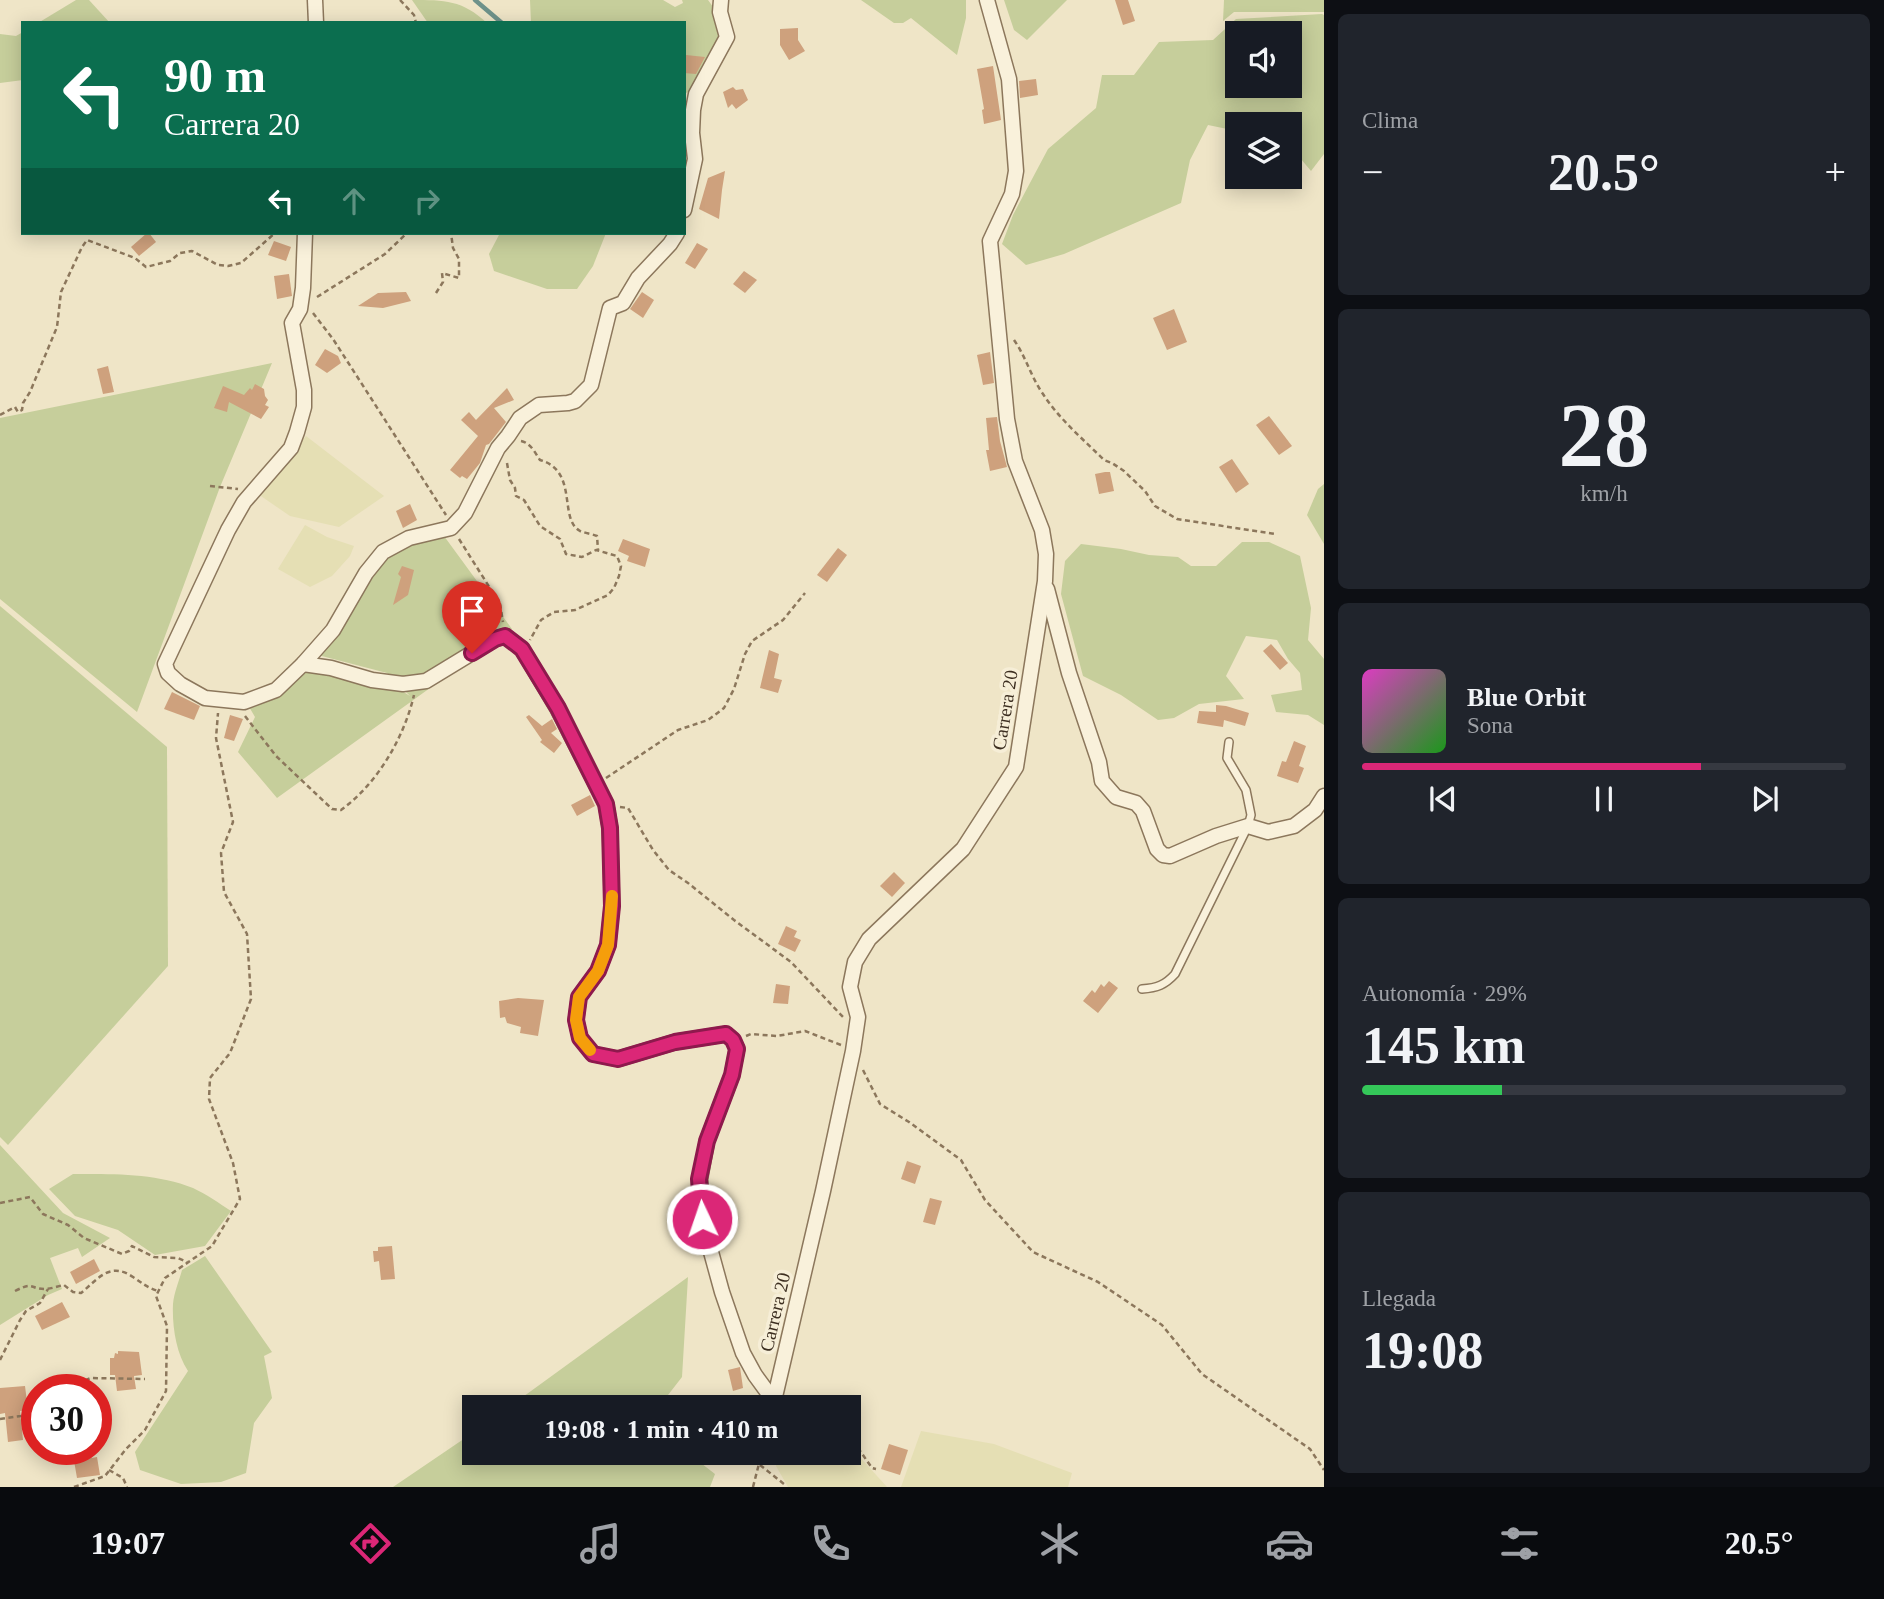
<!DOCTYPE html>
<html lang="es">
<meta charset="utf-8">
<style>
:root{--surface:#171b24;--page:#20242c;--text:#f1f3f6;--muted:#9ea1a6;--line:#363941;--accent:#db2777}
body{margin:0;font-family:"Times New Roman",serif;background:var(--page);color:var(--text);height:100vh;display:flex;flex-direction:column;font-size:26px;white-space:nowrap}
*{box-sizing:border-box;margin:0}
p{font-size:23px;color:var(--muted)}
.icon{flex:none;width:38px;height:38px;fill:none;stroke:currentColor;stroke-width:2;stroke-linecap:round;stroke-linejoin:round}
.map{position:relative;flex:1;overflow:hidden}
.details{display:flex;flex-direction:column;gap:14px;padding:14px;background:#0d0f14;width:560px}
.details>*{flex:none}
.guide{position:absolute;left:21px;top:21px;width:665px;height:214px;border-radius:0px;box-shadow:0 4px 18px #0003;background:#0b6e4f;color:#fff;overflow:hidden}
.controls{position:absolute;left:1225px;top:21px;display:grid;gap:14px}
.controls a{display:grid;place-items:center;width:77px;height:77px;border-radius:0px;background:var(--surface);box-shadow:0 4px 18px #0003;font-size:35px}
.speed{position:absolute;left:21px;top:1374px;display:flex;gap:14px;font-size:35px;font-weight:700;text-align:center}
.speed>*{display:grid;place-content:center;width:91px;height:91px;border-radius:50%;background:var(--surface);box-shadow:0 4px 18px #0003;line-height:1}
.speed .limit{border:10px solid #d22;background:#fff;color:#111}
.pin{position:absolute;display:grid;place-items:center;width:60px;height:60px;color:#fff;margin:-72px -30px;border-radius:50% 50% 50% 0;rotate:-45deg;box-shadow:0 0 7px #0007}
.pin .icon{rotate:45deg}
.me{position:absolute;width:77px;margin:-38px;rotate:357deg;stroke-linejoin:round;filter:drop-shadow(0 0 5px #0008)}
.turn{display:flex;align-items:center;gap:24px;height:147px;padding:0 28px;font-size:32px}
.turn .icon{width:91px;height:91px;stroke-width:2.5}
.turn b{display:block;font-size:49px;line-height:60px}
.lanes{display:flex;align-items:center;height:66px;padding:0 28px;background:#0003;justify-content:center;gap:35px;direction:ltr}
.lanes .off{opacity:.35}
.big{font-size:52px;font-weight:600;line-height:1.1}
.details .tile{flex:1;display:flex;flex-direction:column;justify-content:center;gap:10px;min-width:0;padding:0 24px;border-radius:10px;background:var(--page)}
.details .dial{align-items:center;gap:0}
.dial b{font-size:91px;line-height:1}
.song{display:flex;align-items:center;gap:21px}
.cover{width:84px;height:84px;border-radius:10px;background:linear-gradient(135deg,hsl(310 70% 55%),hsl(120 70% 35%))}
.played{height:7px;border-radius:4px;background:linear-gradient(90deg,var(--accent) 70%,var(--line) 70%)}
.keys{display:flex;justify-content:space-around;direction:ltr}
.heat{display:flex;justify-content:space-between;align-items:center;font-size:38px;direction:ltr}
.charge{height:10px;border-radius:5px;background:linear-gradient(90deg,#34c759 29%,var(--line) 0)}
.trip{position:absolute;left:462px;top:1395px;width:399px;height:70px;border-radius:0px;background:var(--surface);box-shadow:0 4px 18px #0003;font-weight:600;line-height:70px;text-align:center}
.tabs{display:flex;height:112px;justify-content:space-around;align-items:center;background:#090b0e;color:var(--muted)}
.tabs .icon{width:49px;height:49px}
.tabs .selected{color:var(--accent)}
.tabs b{font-size:32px;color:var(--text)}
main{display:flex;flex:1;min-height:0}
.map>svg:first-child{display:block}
</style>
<main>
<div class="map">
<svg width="1324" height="1487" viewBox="0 0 1324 1487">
<rect width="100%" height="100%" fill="#efe5c7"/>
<g fill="#e5dfb4">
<path d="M306,436L384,496L339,527L290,516L258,494Z"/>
<path d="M305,525L327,537L354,546L350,556L332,576L310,587L278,569Z"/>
<path d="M921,1431L994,1444L1072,1473L1068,1487H901Z"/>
<path d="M849,1445L887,1487H788L776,1466L778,1453L849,1452Z"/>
</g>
<g fill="#c6ce9b" fill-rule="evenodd">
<path d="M76,0H89L110,23H38Z"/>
<path d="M412,0C445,0 462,0 487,23H428Z"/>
<path d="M530,0H663L675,7L683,3L682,0H708L716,11L723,32L694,89L684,94V23H531Z"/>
<path d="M861,0H966V18L957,55L911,18L903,23H894Z"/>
<path d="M1004,0H1067L1027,40L1014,30Z"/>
<path d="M1224,0H1324V12H1234L1223,21Z"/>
<path d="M1322,14L1324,15V154L1311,171L1290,146V124H1237V131L1208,125L1190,160L1181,203L1064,254L1026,265L1002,244L1013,215L1048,149L1096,108L1102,75H1134L1159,42L1213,40L1236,19ZM1237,33H1290V86H1237Z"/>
<path d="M23,32V80L0,83V34L16,36Z"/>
<path d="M500,233H606L593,266L577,289H547L494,271L489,254Z"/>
<path d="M272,363L220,487L137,712L0,599V418Z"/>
<path d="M1324,484V544L1307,515L1318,489Z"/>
<path d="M444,536L512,629L277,798L238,752L255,717L248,705L305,669L397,688L410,696L387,673L318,655L367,587L386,556L416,539Z"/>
<path d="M1242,542H1269L1300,556L1311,608L1308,640L1324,659V725L1308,715L1276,712L1271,695L1302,690L1300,673L1288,659L1277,640L1246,636L1226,676L1244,699L1199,704L1174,718L1158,720L1121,695L1083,676L1061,594L1065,561L1081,544L1121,549L1149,555L1178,557L1191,566H1216Z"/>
<path d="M0,606L167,747L168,966L8,1145L0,1137Z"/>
<path d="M0,1145L63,1213L110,1238L82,1257L78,1248L50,1258L62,1289L48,1295L0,1325Z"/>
<path d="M73,1174C114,1174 155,1173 193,1188C206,1194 219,1203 231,1211L205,1246L155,1255L118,1230L75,1216L49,1189Z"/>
<path d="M205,1256L272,1352L264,1356L272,1398L254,1423L246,1473L221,1482L181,1484L140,1470L135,1452L188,1371C176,1353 172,1326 173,1304C174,1293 179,1281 182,1270Z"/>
<path d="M688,1277L682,1377L661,1404L669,1407H509Z"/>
<path d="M474,1432V1452L688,1453L715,1474L710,1487H393Z"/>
</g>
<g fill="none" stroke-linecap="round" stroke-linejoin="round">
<path stroke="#6e928a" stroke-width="4.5" d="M475,0L502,23"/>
</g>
<g fill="#cea17d">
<path d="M1115,0H1128L1135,21L1123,25Z"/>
<path d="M798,28V40L805,51L789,60L780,45V29Z"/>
<path d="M686,55L705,57L696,74L684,73Z"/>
<path d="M993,66L1001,120L984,124L982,110L984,109L977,69Z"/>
<path d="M1036,79L1038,95L1020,98L1019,81Z"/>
<path d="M733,87L736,90L743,89L748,100L736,109L732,104L728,108L723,92Z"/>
<path d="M725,171L722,190L719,219L699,209L708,178Z"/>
<path d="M147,233H149L156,242L139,256L131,247Z"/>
<path d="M274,241L291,247L286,261L268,255Z"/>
<path d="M697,243L708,249L695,269L685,263Z"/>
<path d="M744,271L757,280L745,293L733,284Z"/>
<path d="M289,274L292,296L277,299L274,276Z"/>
<path d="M406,292L411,301L383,308L358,306L378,293Z"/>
<path d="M642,292L654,300L643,318L630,309Z"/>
<path d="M1174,309L1187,342L1167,350L1153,318Z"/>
<path d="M325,349L338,356L341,363L327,373L315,365Z"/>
<path d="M990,352L994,383L983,385L977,355Z"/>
<path d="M108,366L114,392L103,394L97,369Z"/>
<path d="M255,384L264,389L265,396L268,400L265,405L269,407L261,419L229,402L227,412L214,408L223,386L244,395L250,388L252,390Z"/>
<path d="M507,388L514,400L494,408L506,422L489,444L486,445L480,463L467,479L462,476L460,478L450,470L478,436L461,420L469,412L476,420Z"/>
<path d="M1269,416L1292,446L1279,455L1256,425Z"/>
<path d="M997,417L1000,441L1007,467L990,471L986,450H989L986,418Z"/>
<path d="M1232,459L1249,484L1236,493L1219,467Z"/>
<path d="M1105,472H1110L1114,491L1099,494L1095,474Z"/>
<path d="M410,504L417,520L403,528L396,511Z"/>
<path d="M623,539L650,549L645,567L627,561L629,556L618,551Z"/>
<path d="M838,548L847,555L827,582L817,575Z"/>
<path d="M402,566L414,570L408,595L393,605L401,577L398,574Z"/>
<path d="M1271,644L1288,663L1280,670L1263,651Z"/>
<path d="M769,650L779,654L774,678L782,680L778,693L760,688Z"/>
<path d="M172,692L200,706L194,720L164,709Z"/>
<path d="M1216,705L1226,706L1249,713L1245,726L1224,720L1223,727L1197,723L1199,711L1216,712Z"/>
<path d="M230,715L243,719L234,741L224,738Z"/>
<path d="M529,715L542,726L552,719L557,729L551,733L562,743L554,753L540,742L542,740L526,717Z"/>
<path d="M1294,741L1306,746L1299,766L1304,768L1298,783L1277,776L1282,761L1286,762Z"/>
<path d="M590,795L595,806L577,816L571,805Z"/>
<path d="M894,872L905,883L892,897L880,886Z"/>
<path d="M786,926L797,931L794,937L801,940L795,952L778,944Z"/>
<path d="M1109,981L1118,988L1098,1013L1083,1001L1092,990L1095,993L1101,984L1104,987Z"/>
<path d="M776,984L790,986L788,1004L773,1003Z"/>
<path d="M518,998L544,1000L538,1036L520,1033L521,1027L507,1023L505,1017L500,1018L499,1001Z"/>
<path d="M907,1161L921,1166L915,1184L901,1179Z"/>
<path d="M930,1198L942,1201L935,1225L923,1222Z"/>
<path d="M392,1246L395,1279L381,1280L379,1261L374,1262L373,1251H378V1247Z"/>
<path d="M94,1259L100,1271L76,1284L70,1272Z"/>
<path d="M62,1302L70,1317L42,1330L35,1316Z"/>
<path d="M118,1351L139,1352L142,1375L134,1376L136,1389L117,1391L115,1375H110V1358H114L115,1353L118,1354Z"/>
<path d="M740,1367L743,1388L733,1391L728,1370Z"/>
<path d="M25,1386L28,1410L20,1411L23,1440L8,1442L5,1413L0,1414V1388Z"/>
<path d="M889,1444L908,1450L900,1475L881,1469Z"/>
<path d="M85,1453L86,1459L97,1457L100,1475L77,1478L73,1455Z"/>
</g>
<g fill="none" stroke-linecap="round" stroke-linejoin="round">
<g stroke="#8c775c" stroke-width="10">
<path id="service" d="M1142,989C1157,988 1165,985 1175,974L1248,826L1251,815L1246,790L1227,758L1229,742"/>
</g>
<g stroke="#8c775c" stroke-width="17">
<g id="minor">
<path d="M315,0L316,23"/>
<path d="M684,210L695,159L692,133L693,110L696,94L727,37L720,12L721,0"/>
<path d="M305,233L303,288L300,309L292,323L304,390V407L297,432L291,448L244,502L228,530L165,664L168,673L180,684L205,698L244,702L276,690L303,664L333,630L366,573L383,552L409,538L451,528L465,513L498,448L508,436L520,418L539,405L568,403L575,401L591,385L610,308L623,303L638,278L670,244L677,233"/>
<path d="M1047,589L1069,673L1099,762L1102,781L1116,797L1136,803L1143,811L1157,849L1163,855L1170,856L1216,836L1248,826L1268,832L1294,826L1315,810L1324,796"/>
<path d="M303,664L331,668L372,680L403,684L426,681L495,639L505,636L522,649L557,708L606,804L610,828L612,906L608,945L598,971L579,997L576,1020L580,1038L593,1054L618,1059L675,1042L726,1034L733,1040L737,1049L732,1075L707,1141L700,1179L702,1219L722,1292L743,1353L755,1375L774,1401"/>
<path d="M774,1401L823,1191L853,1051L858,1017L850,987L855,962L869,939L963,849L1016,767L1045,581L1046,554L1042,530L1015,461L1007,419L1002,366L990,241L1012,194L1016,171L1009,79L987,0"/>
</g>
</g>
<g stroke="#8c775c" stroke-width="2.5" stroke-dasharray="5 3.5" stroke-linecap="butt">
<path d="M400,0L414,15L416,23"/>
<path d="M436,293L443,282L442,273L459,278V259L453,248L451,233"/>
<path d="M317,297L385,254L407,233"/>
<path d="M313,313L333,339L446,515"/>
<path d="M1014,340C1026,357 1031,377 1043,394C1059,419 1083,439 1104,460L1112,463L1124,471L1145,491L1155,506L1177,519L1275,534"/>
<path d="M0,415L15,407L18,412L22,410L23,403L30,392L57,327L61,292L82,247L87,240L135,258L146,267L170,261L180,253L192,251L218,265L228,266L241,263L275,233"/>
<path d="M521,441C531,443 535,453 540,460C579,471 558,519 580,531C585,533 592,534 597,536L598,550"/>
<path d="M507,463L510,480L515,488L516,496L524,500L540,526L560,539L566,554L582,557L596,550L617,556L621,566L619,576L614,588L608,595L575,610L554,612L541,620L530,640"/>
<path d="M210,486L238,489"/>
<path d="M459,539L500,604L503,622"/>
<path d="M245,716L276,756L332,809L341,810C377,784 404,738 414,695"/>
<path d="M606,778L678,730L708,720L724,708L734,689L745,654L752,641L783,620L805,593"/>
<path d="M620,807L628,808L653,850L669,870L688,883L734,920L791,962L843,1017"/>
<path d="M746,1036L751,1034L777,1036L805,1031L841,1045"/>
<path d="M863,1070L880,1104L909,1122L961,1160L985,1200L1033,1252L1098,1282L1162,1325L1202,1374L1310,1449L1324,1470"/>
<path d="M0,1203L30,1197L43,1214L68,1225L84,1238L122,1254L129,1251L132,1246L154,1257L178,1258L187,1262"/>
<path d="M15,1291C35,1281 29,1289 45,1289C51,1289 58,1286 64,1285L73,1292L81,1293C98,1279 110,1261 133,1277C142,1283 148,1288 158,1291"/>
<path d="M0,1360L20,1320L26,1311L40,1303L48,1289"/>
<path d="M71,1390L83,1381L91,1378L145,1379"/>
<path d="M0,1419L21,1416L29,1413L31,1403L37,1402"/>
<path d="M849,1424L856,1445L872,1468L876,1469"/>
<path d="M760,1465L784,1484L785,1487"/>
<path d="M109,1470L123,1478L127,1487"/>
<path d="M74,1487L105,1476L126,1449L145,1430L166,1391L167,1326L156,1296L165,1278L212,1246L240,1199L233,1163L209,1099L210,1078L230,1053L251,999L247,934L224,892L221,853L233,822L216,738L218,713"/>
<path d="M753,1487L762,1452"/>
</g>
<use href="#service" stroke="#f9f1db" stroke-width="7"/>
<use href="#minor" stroke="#f9f1db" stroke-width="14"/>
</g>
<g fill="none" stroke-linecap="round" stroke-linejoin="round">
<g stroke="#8e194d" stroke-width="18">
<path id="route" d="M472,653L495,639L505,636L522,649L558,708L606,804L610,828L612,906L608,945L598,971L579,997L576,1020L580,1038L593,1054L618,1059L675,1042L726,1034L733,1040L737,1049L732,1075L707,1141L699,1179L702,1219"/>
</g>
<use href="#route" stroke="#db2777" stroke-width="12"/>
<path stroke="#f59e0b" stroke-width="12" d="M590,1050L580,1038L576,1020L579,997L598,971L608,945L612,896"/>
</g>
<g text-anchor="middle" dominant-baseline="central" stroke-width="7" stroke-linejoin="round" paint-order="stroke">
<g font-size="19" fill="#3c2e20" stroke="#f6eed7">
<text transform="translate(1005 710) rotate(-81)">Carrera 20</text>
<text transform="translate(775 1312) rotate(-77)">Carrera 20</text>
</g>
</g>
</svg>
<div class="controls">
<a><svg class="icon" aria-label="sound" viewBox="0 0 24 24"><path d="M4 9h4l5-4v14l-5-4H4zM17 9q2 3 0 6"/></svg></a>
<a><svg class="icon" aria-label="layers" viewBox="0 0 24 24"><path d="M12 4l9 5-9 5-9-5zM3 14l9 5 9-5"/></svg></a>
</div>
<div class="speed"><div class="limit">30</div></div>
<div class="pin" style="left:472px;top:653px;background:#d93025"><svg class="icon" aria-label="arrive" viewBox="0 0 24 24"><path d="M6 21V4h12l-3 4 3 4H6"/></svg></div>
<svg class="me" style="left:702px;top:1219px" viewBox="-20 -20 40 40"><circle r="17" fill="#db2777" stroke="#fff" stroke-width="3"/><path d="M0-11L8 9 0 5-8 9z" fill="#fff"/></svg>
<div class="trip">19:08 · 1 min · 410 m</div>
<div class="guide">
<div class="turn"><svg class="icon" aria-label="left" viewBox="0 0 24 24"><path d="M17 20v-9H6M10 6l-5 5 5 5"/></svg><div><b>90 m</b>Carrera 20</div></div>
<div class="lanes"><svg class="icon" aria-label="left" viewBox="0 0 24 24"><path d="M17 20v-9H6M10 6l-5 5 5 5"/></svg><svg class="icon off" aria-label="ahead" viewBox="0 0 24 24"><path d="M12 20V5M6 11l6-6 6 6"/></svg><svg class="icon off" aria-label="right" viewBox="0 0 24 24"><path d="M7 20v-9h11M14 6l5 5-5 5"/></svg></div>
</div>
</div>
<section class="details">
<div class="tile"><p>Clima</p>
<div class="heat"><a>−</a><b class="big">20.5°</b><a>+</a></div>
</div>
<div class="tile dial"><b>28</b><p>km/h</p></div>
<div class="tile">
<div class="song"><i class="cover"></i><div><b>Blue Orbit</b><p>Sona</p></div></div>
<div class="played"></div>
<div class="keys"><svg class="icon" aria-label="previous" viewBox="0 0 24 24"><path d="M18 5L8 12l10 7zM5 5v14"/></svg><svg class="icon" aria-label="pause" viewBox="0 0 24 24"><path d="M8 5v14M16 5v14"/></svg><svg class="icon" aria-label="next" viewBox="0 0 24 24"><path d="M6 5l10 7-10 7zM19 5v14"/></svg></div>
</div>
<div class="tile"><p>Autonomía · 29%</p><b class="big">145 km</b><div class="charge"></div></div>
<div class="tile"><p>Llegada</p><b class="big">19:08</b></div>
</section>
</main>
<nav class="tabs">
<b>19:07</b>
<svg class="icon selected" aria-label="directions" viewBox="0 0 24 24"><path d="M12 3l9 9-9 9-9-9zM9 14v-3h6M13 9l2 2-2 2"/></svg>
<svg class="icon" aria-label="music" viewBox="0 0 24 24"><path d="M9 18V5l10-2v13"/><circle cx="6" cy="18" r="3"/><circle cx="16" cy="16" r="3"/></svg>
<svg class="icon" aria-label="phone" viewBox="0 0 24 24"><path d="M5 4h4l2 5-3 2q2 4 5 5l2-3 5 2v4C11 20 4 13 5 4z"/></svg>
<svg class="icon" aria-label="climate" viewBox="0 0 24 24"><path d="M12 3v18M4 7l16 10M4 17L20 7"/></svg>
<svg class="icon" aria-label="car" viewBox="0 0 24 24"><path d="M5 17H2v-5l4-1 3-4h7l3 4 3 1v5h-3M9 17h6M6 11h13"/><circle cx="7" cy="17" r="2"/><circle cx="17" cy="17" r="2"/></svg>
<svg class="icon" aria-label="filters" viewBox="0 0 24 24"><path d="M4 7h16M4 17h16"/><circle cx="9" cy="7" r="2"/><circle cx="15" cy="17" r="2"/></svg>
<b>20.5°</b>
</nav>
